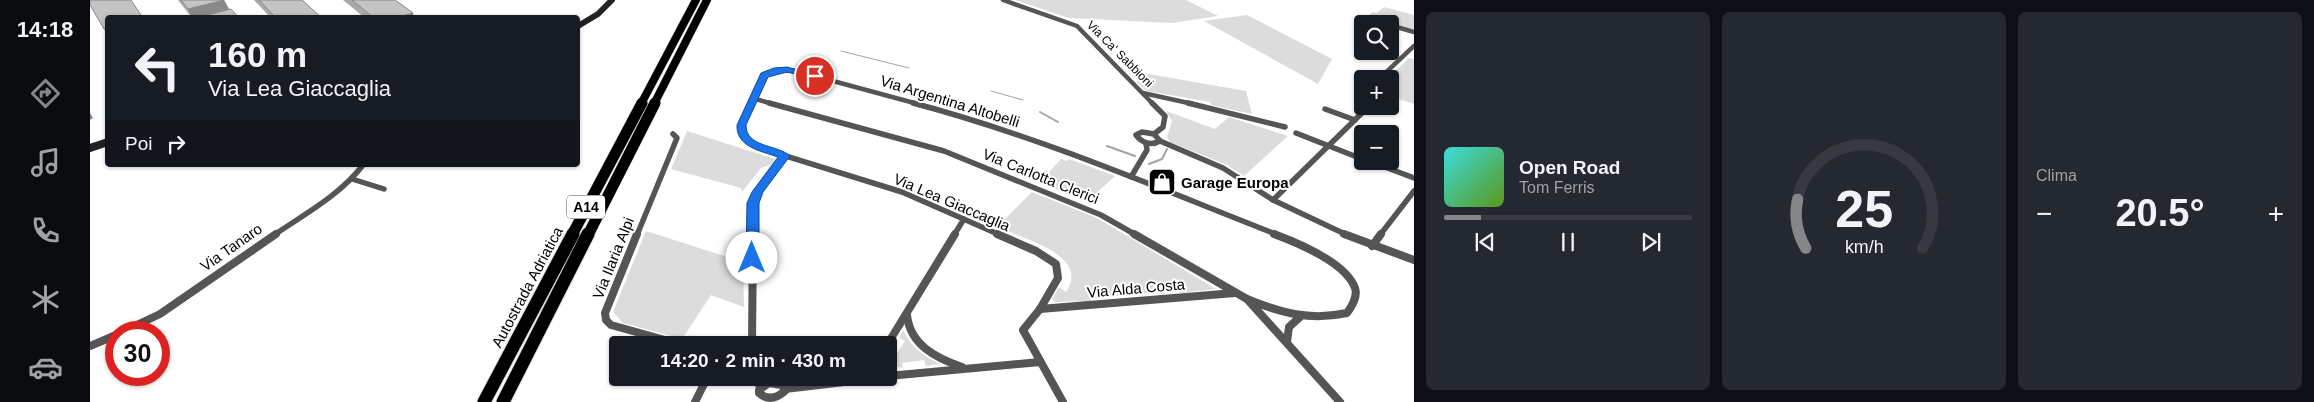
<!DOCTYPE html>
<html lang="it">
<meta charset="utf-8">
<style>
:root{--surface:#171b24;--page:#242831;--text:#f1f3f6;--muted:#9ea1a6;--line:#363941;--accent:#858687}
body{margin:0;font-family:Arial,sans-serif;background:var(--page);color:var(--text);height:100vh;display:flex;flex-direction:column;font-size:19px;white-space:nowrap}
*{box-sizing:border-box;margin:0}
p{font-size:16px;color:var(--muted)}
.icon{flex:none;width:28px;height:28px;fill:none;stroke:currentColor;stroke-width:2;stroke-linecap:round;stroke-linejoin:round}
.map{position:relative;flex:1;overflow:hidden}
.sheet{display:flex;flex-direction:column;gap:12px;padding:12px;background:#0d0f14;width:900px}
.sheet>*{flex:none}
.top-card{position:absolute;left:15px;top:15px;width:475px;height:152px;border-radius:5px;box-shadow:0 1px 4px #0004;background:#171b24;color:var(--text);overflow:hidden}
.controls{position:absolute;left:1264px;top:15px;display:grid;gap:10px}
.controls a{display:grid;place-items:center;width:45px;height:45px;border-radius:5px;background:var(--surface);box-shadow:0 1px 4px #0004;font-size:25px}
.speed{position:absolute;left:15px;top:321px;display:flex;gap:10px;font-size:25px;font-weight:700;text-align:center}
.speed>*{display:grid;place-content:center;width:65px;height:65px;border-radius:50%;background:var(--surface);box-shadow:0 1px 4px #0004;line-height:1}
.speed .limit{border:8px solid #d22;background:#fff;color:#111}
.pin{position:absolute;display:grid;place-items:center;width:42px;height:42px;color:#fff;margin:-21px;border:2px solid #fff;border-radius:50%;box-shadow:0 1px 5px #0007}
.me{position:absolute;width:55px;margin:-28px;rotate:0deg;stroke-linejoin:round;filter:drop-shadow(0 0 4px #0008)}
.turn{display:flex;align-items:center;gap:18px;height:105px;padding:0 20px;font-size:22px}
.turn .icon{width:65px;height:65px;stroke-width:2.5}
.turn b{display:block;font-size:35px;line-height:42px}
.then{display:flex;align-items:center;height:48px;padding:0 20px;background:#0003;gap:10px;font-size:19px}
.big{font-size:38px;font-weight:600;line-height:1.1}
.sheet .card{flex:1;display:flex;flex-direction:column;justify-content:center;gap:8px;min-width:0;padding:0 18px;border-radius:8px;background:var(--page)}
.sheet .dial{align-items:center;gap:0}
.dial svg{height:130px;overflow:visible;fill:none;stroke:var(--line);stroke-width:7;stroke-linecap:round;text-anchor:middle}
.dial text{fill:var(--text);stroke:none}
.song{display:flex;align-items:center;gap:15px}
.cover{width:60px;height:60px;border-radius:8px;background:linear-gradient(135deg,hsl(180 70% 55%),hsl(90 70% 35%))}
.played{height:5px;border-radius:2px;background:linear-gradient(90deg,var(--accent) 15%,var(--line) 15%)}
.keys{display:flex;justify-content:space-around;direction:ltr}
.heat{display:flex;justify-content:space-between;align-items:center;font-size:28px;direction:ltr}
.sheet .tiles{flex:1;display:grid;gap:12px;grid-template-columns:repeat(3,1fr)}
.trip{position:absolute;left:519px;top:336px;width:288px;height:50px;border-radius:5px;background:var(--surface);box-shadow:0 1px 4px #0004;font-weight:600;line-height:50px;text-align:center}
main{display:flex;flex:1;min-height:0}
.tabs{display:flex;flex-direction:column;width:90px;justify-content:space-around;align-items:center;background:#090b0e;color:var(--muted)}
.tabs .icon{width:35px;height:35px}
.tabs .on{color:var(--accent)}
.tabs b{font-size:22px;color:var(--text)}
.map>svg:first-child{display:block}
</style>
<main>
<nav class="tabs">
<b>14:18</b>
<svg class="icon on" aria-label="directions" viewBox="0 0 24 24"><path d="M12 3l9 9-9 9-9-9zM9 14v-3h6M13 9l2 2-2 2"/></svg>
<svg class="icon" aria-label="music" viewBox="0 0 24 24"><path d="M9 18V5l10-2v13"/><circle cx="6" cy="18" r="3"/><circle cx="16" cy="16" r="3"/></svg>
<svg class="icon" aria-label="phone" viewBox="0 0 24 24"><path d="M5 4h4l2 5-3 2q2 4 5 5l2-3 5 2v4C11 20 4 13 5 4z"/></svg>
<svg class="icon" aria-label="climate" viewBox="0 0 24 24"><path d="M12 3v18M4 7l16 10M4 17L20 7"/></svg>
<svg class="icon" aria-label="car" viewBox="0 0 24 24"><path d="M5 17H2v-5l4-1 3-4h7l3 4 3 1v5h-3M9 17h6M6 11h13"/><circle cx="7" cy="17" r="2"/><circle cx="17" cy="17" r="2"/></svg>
</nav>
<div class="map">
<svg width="1324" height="402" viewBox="0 0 1324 402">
<rect width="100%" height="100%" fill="#fff"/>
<g fill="#dcdcdc">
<path d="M925,0H1096L1128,16L1082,23L979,18Z"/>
<path d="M1294,7L1324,15V31L1276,17L1283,12L1287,13Z"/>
<path d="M1157,15L1242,59L1228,84L1114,21Z"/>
<path d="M1319,58L1324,59V104L1300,96V79H1297Z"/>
<path d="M1047,72L1156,91L1162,114L1121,105L1120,102L1057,91L1047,82Z"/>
<path d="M1076,111L1125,129L1139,117L1198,136L1154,176L1137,165L1080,142L1077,137L1082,121Z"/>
<path d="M597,131L685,159L682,164L671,168L652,192L651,188L581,169Z"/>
<path d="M971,159L977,161L979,159L1025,176L998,201L949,183Z"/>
<path d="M942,192L1007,218L1126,289L1090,293L1086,290L1000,298L1002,301L965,302L962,299L969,287L976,292C1000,257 939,241 916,230L919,226L911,223Z"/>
<path d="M556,231L653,262L654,307L621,295L592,339L533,323L523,312Z"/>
<path d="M813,330C821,348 834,356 850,364L836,366L834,360L812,363L813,368L804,366L798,362V356L800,353L806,355L815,341L809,338Z"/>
</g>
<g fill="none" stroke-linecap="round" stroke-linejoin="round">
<g stroke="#a3a3a3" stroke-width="1">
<path d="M751,51L819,68"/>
<path d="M901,91L933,100"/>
</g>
<g stroke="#a3a3a3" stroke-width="2">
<path d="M950,112L968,122"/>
<path d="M1017,146L1045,156"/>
<path d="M1059,164L1072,159L1077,149"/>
</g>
<g stroke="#dbdbdb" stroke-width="9">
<g id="highway-far2">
<path d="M551,104L606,0"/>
<path d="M564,104L617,0"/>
</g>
</g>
<g stroke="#dbdbdb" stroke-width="12">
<g id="highway-far1">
<path d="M482,235L552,103"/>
<path d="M498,235L565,103"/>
</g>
</g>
<g stroke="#dbdbdb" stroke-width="15">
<g id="highway">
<path d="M394,402L483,234"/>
<path d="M413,402L498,234"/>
</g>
</g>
<g stroke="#555" stroke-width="4.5">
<path d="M913,0L987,26L1063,104"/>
<path d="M1279,19L1295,24"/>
<path d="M1300,25L1324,32"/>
<path d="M1289,79L1324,46"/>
<path d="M1053,93L1103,104"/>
<path d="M662,98L683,104"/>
<path d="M661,104L674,75L688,70L706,71L828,104"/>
<path d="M1271,104L1269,99L1272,94"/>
</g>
<g stroke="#555" stroke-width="5.5">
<path d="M661,103C651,126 644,130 667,147L812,192L910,235"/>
<path d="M679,103L854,151L1011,215L1046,235"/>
<path d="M823,103C948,136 1068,188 1188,235"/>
<path d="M1062,103L1075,116L1073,127L1064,134"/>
<path d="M1098,103L1195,127"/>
<path d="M1271,103L1272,105"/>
<path d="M1235,109L1265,120"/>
<path d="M1052,132L1064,134L1070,141C1061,146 1052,143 1046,135Z"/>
<path d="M1206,133L1272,159"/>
<path d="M1070,141L1133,168L1183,200L1257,235"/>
<path d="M1279,161L1324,178"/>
<path d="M1041,177L1057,150L1056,143"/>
<path d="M262,179L294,189"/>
<path d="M1183,200L1273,112L1274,106"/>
<path d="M184,235C215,214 250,195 273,165"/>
<path d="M547,235L587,138L583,134"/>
<path d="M663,235V203L667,191L695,156"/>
<path d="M864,235L874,219"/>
<path d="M1290,235L1324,191"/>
</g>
<g stroke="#555" stroke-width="8">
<path d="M547,234L515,313L516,320L521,325L593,345"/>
<path d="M907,234L946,251L966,264L968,278L950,309L933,330L973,402"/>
<path d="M1044,234L1157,299L1250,402"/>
<path d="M1254,234L1324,260"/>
<path d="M1282,246L1291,234"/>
<path d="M1157,299C1191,313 1220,321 1257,313C1262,306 1268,297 1265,288C1256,263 1208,243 1184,234"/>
<path d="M950,309L1145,293"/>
<path d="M817,315C820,345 846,358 872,367"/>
<path d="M32,332L70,314L186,234"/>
<path d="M1197,342L1199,327L1210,317"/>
<path d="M662,345L663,234"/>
<path d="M797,345L865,234"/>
<path d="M0,346L26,335"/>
<path d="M798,376L950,362"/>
<path d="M663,378L671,387"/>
<path d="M679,383L692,385L695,391C687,398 678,401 669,393V390Z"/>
<path d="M695,389L788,378"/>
<path d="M605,402L617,378"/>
</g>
<path stroke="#222" stroke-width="6" d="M488,26L508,14L522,0"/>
<path stroke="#222" stroke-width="8" d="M0,148L18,142"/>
<use href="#highway-far2" stroke="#000" stroke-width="8"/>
<use href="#highway-far1" stroke="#000" stroke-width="11"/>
<use href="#highway" stroke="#000" stroke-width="13"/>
</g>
<g fill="#a9a9a9">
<path d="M88,0H134L139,9L149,18H102Z"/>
<path d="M164,0H212L232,18H181Z"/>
<path d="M253,0H305L323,13L324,18H275Z"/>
</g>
<g fill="#898989">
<path d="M134,0L139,9L106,18H102L98,9Z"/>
<path d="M323,13L324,18H305Z"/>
<path d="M18,28V36L14,29Z"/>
<path d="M0,113L3,118L0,120Z"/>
</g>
<g fill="#c4c4c4" stroke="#898989">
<path d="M0,0H41L53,18H18V28L14,29L0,5Z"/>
<path d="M91,0H134L98,9Z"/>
<path d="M169,0H212L232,18H186Z"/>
<path d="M262,0H305L323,13L305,18H284Z"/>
<path d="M141,9L149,18H106Z"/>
</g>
<path fill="#1a73e8" stroke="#114b97" d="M697,67L730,76L725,79L697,72L678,77L656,125C656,148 687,144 700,156L673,192L669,203V258L662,262L656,258L657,203L662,192L688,157C671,151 646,147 647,125L671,73L684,68Z"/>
<defs>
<g id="shop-square" transform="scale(1.4375)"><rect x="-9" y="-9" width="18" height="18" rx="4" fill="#000" stroke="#fff"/><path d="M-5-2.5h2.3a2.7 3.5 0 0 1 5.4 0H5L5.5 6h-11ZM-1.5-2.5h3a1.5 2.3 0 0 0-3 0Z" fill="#fff"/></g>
</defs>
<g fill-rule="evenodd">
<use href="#shop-square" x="1072" y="182"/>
</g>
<g text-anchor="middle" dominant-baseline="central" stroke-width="4" stroke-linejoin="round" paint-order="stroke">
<g font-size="12" fill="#000" stroke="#fff">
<text transform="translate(1030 54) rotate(45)">Via Ca' Sabbioni</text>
</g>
<rect fill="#fff" stroke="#4c4c4c" stroke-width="1" x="477" y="195.5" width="38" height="23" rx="4"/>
<g font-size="14" font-weight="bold" fill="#000">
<text x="496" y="207">A14</text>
</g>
<g font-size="15" fill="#000" stroke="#fff">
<text transform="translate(860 101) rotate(17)">Via Argentina Altobelli</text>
<text transform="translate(951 176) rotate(22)">Via Carlotta Clerici</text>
<text transform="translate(862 202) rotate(23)">Via Lea Giaccaglia</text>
<text transform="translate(141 247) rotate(-35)">Via Tanaro</text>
<text transform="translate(523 258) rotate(-68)">Via Ilaria Alpi</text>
<text transform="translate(437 287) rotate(-62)">Autostrada Adriatica</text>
<text transform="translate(1046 288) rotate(-5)">Via Alda Costa</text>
</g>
<g font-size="15" font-weight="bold" fill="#000" stroke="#fff" text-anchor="start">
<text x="1091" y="182">Garage Europa</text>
</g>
</g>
</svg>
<div class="controls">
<a><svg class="icon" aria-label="search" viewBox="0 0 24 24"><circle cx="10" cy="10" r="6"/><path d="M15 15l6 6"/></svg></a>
<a>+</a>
<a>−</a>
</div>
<div class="speed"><div class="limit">30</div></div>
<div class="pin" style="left:725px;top:76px;background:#d93025"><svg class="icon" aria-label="arrive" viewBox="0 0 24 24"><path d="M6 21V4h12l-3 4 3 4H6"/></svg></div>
<svg class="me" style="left:662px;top:258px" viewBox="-20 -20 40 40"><circle r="19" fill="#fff"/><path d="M0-13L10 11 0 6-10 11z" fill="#1a73e8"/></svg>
<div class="trip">14:20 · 2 min · 430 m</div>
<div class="top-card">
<div class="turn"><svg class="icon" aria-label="left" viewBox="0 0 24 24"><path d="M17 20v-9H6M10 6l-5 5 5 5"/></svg><div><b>160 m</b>Via Lea Giaccaglia</div></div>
<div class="then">Poi<svg class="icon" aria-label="right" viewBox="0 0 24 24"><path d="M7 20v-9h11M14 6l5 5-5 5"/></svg></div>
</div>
</div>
<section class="sheet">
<div class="tiles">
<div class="card">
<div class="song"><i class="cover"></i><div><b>Open Road</b><p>Tom Ferris</p></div></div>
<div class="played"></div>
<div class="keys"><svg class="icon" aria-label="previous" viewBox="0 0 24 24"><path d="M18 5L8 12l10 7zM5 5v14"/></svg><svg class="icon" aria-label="pause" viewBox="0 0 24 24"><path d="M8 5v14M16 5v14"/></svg><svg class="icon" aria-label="next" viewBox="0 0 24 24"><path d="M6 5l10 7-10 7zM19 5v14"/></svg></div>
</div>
<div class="card dial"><svg viewBox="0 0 100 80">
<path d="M14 69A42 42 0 1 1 86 69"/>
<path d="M14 69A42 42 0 0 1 9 39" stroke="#858687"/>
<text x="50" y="56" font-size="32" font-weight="700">25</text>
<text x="50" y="72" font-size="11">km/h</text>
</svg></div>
<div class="card"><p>Clima</p>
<div class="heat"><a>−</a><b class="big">20.5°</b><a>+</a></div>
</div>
</div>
</section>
</main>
